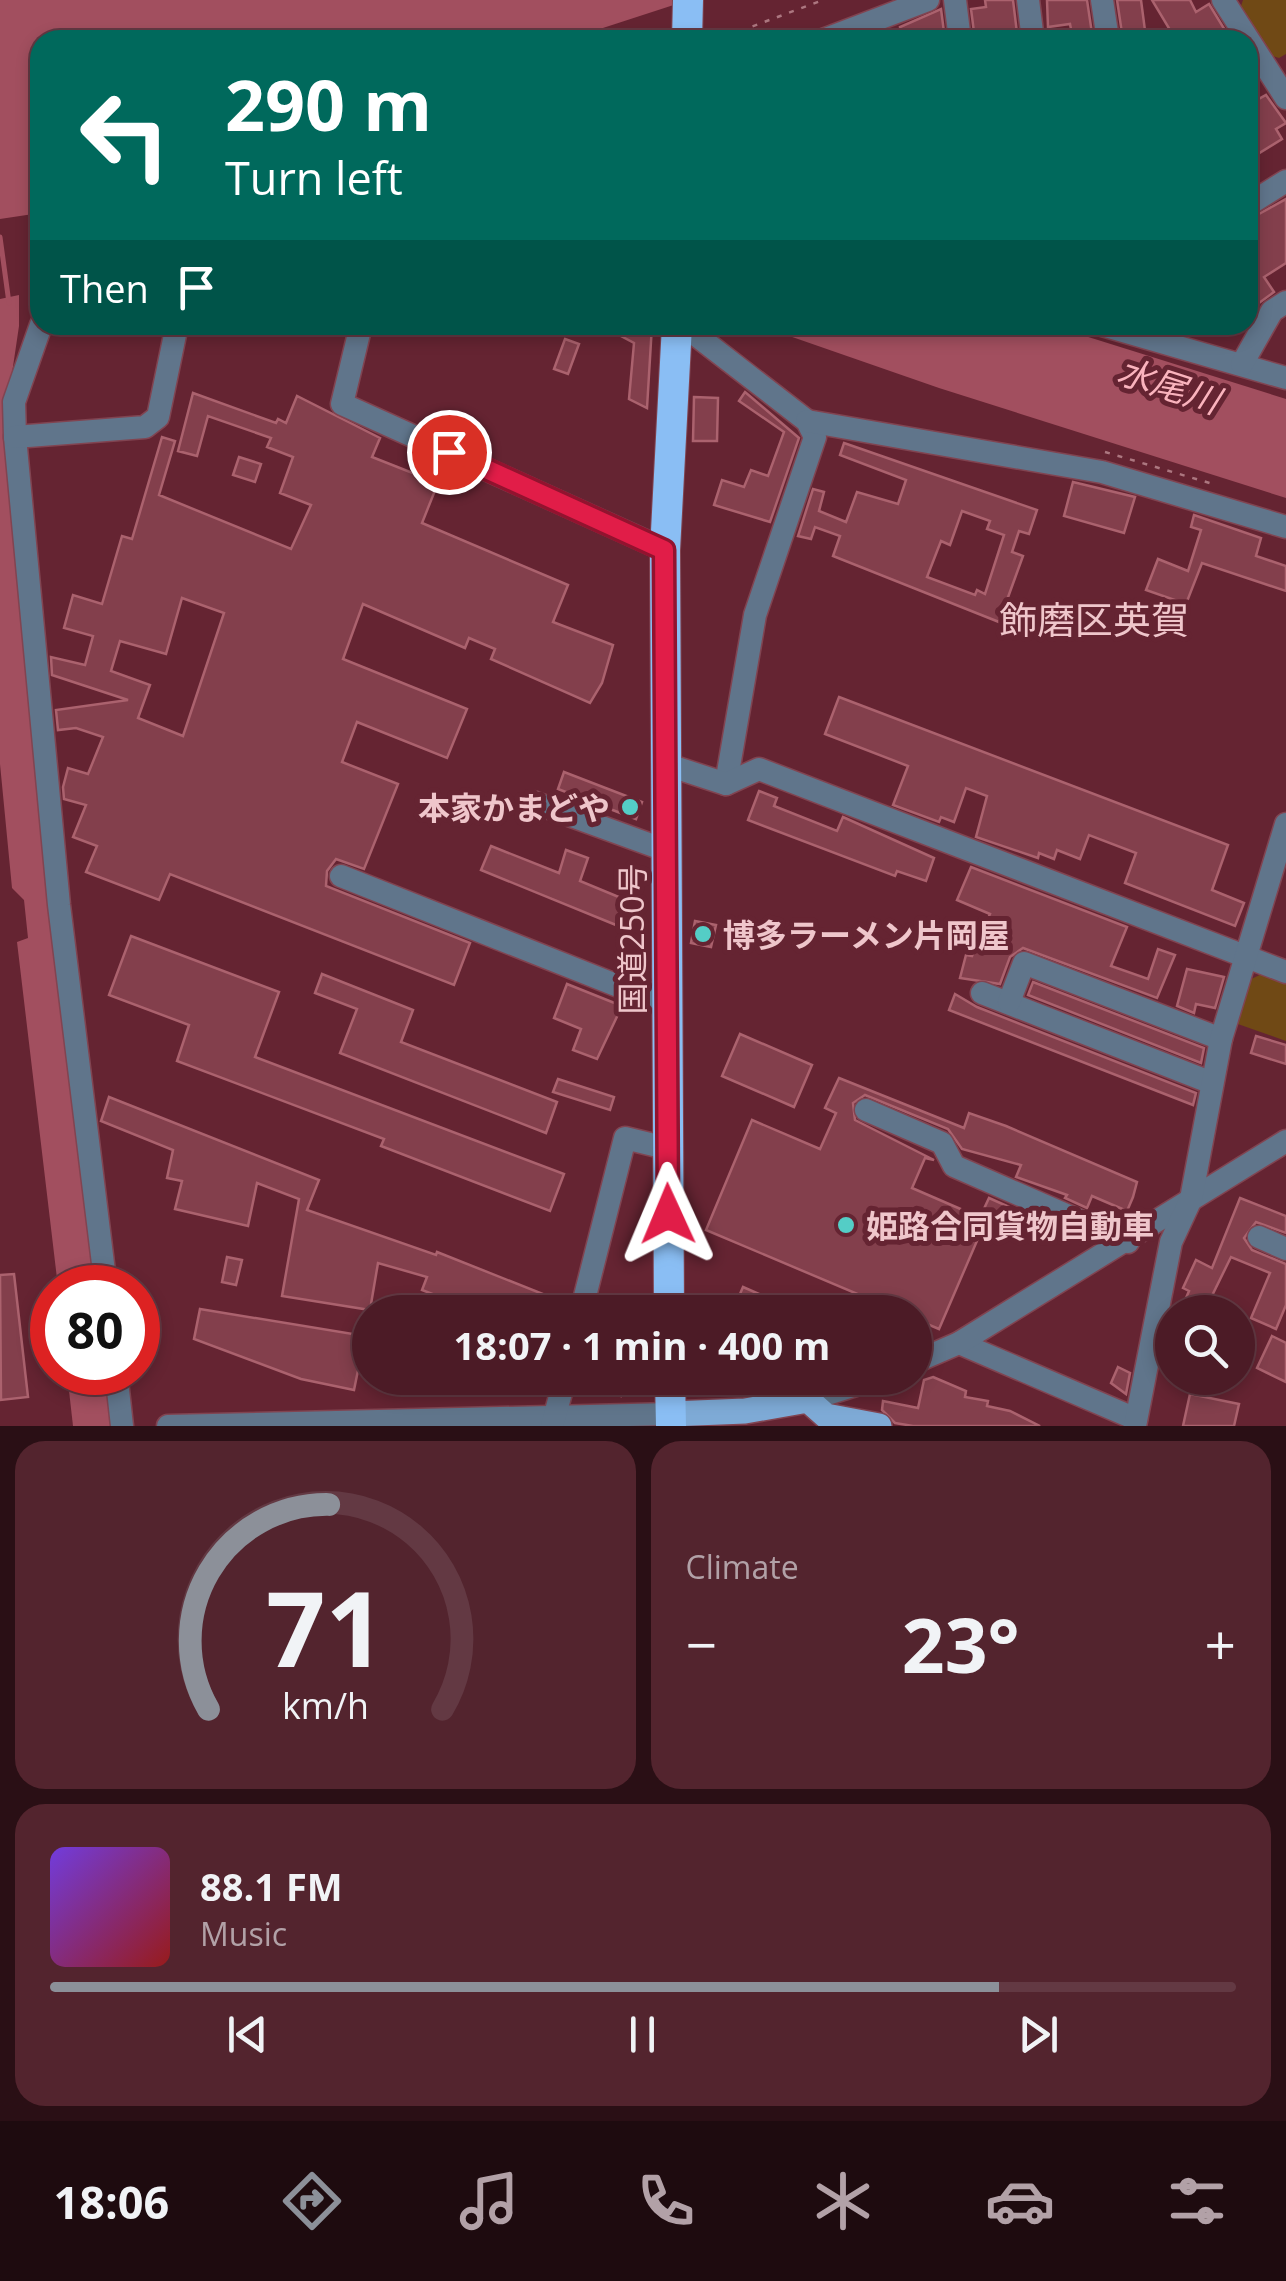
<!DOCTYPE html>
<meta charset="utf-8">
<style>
:root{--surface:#4c1b26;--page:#53242e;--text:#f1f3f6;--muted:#b2a1a7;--line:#633943;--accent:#8c9099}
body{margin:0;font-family:"Open Sans","Noto Sans JP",sans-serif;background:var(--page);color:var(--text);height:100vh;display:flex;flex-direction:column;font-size:38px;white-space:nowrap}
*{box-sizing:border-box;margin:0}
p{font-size:32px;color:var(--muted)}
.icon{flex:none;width:55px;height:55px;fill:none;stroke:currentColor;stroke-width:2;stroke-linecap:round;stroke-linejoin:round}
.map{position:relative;height:1426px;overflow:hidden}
.side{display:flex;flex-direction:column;gap:15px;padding:15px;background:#2a0f15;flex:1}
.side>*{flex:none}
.guide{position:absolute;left:30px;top:30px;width:1228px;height:305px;border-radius:30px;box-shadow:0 5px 15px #0003,0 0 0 2px var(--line);background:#00695c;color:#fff;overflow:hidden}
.tools{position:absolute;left:1155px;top:1295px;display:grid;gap:20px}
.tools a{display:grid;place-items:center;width:100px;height:100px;border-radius:50%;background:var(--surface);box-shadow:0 5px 15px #0003,0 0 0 2px var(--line);font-size:50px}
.speed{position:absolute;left:30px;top:1265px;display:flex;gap:20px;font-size:50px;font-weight:700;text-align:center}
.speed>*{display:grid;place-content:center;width:130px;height:130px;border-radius:50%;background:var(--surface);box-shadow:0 5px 15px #0003,0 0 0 2px var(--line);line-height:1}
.speed .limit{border:15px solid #d22;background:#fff;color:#111}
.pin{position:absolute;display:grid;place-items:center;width:85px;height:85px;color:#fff;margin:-42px;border:5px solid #fff;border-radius:50%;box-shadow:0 2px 10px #0007}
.me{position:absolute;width:110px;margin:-55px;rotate:359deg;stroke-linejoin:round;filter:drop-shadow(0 0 8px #0008)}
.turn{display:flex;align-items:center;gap:35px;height:210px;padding:0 30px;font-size:45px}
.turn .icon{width:130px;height:130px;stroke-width:2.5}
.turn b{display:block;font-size:70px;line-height:85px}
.then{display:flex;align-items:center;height:95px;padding:0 30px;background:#0003;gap:20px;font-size:38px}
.big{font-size:75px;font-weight:700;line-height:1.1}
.side .widget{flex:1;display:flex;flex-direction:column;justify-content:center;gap:15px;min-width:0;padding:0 35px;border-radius:30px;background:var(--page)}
.side .dial{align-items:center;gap:0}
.dial svg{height:260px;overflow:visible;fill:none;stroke:var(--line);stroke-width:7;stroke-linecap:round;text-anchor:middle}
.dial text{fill:var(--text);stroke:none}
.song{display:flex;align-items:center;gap:30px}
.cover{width:120px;height:120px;border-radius:15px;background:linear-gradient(135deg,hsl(260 70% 55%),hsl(0 70% 35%))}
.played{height:10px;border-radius:5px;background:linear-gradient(90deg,var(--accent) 80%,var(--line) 80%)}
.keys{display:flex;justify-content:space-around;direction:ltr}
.heat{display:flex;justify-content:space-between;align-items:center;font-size:55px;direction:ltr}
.side .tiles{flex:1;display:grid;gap:15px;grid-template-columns:1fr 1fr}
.widget:last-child{grid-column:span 2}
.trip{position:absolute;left:352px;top:1295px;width:580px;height:100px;border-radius:50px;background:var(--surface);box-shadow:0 5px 15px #0003,0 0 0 2px var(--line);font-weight:700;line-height:100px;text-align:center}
.tab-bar{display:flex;height:160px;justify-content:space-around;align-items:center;background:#1e0b0f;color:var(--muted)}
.tab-bar .icon{width:70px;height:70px}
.tab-bar .on{color:var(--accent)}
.tab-bar b{font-size:45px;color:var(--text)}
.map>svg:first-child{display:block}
</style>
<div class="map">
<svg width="1286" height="1426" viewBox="0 0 1286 1426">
<rect width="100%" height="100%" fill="#652432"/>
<g fill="#704915">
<path d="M1243,0H1286V54L1279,58L1269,55L1240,9Z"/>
<path d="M1266,972L1286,980V1041L1235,1023L1247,981Z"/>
</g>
<g fill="#a24f5f">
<path d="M0,0H689L566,40H40V213L0,219Z"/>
<path d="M19,295V326L6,414L98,1287H58L17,942L28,938L24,900L12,888L0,764V299Z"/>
<path d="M758,325H1050L1286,399V498L939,388Z"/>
<path d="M67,1373H107L113,1426H73Z"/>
</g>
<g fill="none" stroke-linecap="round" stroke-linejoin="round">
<path stroke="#a24f5f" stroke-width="5" d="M0,237L9,303"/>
</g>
<g fill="#833f4c" stroke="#ab626e" stroke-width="2.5" fill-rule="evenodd">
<path d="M985,0H1013L1017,33L975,40L971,9L986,7Z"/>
<path d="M1047,0H1087L1093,40H1073L1070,24L1048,27Z"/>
<path d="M1117,0H1141L1146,38L1123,40Z"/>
<path d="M1152,0H1190L1196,12L1209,4L1231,40H1176Z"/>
<path d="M941,9L944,32L922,35V40H902L900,27Z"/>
<path d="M1266,95L1286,123L1276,129L1282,139L1248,160V105Z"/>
<path d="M1286,199V263L1264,277L1274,292L1248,311V288L1255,284L1248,270V220Z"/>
<path d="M600,325H652L647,408L629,399L634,343Z"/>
<path d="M565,339L579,344L568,374L554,369Z"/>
<path d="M745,392L799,438L770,522L714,505L722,480L744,487L751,470L768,476L784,432L739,401Z"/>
<path d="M193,393L276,423L278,419L286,423L297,396L380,438L372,457L438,483L422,523L568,585L553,622L613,645L602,683L590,703L491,659L495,649L469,638L465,648L363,604L343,659L467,709L447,758L357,722L342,762L398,784L364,869L336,859L327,871L326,886L470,943L454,985L170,874L159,900L86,872L97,846L73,837L86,805L64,799L63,787L68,768L88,774L103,737L76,728L58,730L56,710L128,700L52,675L51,657L85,665L93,636L64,628L73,595L102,604L122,536L132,539L162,437L175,441L159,495L291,549L311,505L280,493L293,457L267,447L271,438L208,416L197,456L178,451ZM182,598L224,613L183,736L138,718L150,685L111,671L120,641L166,654Z"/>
<path d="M694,397L718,398L717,441H693Z"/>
<path d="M844,443L1037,510L1029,534L1019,531L1012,552L1023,556L999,622L833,556L840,536L815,527L811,539L798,536L813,489L824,492L819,511L846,522L857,492L898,504L906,480L840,455ZM962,511L990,521L987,529L1004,535L985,594L977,590L975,595L927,577L941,541L950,545Z"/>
<path d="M239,457L261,464L255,482L233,475Z"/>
<path d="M1073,482L1135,497L1124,533L1064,516Z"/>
<path d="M1194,515L1261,538L1256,556L1286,566V591L1202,563L1186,604L1146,590L1158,559L1188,571L1201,530L1191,527Z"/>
<path d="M839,697L1228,845L1212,890L1244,903L1235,926L1125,883L1136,853L1089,835L1080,859L1057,850L1054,859L1039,853L1038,858L976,837L987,796L966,788L954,822L941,817L939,822L893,805L908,766L825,734Z"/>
<path d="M564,772L642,802L636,819L558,789Z"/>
<path d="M759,791L777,798L774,806L837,831L843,817L934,858L926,881L897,871L895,876L748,820Z"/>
<path d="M491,846L559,873L566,850L588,858L580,881L626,900L616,925L481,870Z"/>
<path d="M971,867L1127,927L1111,966L1148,979L1158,949L1175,955L1157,998L1023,948L1010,957L1000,984L960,978L966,955L972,956L990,914L957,900Z"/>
<path d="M695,921L716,925L711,947L691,943Z"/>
<path d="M131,936L279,992L255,1057L564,1174L550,1211L381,1146L384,1139L177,1061L189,1025L109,995Z"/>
<path d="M1187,969L1224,977L1215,1008L1196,1004L1194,1013L1177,1006Z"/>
<path d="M322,974L413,1010L401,1042L557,1102L546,1133L340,1053L357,1009L315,993Z"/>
<path d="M1033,982L1204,1048L1201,1063L1028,995Z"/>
<path d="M567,984L622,1006L597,1059L573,1050L581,1029L554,1018Z"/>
<path d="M955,994L977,1007L1196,1093L1193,1105L949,1010Z"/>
<path d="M740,1034L812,1065L794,1107L722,1076Z"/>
<path d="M1256,1036L1286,1045V1064L1251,1053Z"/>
<path d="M839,1078L964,1128L969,1113L1006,1126L1137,1182L1133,1197L1127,1211L1092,1196L1087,1208L1065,1198L1067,1195L1016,1177L1021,1165L962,1149L948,1129L865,1095L853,1103L855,1120L934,1160L925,1158L912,1188L986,1220L939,1329L915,1319V1312H900L706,1230L752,1120L820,1149L836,1113L825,1108Z"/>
<path d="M558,1079L614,1097L610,1110L553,1092Z"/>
<path d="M109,1097L319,1180L307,1210L436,1255L437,1252L568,1304L566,1312H479L422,1290L427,1277L378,1263L370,1310L282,1296L299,1199L257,1183L248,1226L175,1209L182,1181L167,1178L173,1150L101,1121Z"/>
<path d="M989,1198L1048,1224L1041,1239L982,1213Z"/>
<path d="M1240,1198L1286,1216V1233L1256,1222L1244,1238L1252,1250L1286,1264V1305L1276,1329L1251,1318L1270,1273L1231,1257L1204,1312H1180L1189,1291L1183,1288L1196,1260L1212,1268Z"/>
<path d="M227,1257L242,1260L236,1285L222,1282Z"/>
<path d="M14,1274L28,1397L1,1400L0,1275Z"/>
<path d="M743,1287L801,1312H695V1295L740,1294Z"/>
<path d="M200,1309L365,1336L354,1390L301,1379L194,1339Z"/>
<path d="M1272,1336L1286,1343V1382L1257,1368Z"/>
<path d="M1118,1367L1130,1373L1126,1394L1111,1383Z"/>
<path d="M933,1377L966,1391L965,1397L988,1401L987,1406L1010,1411L1040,1426H913L895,1423L882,1410L883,1401L918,1408L924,1380Z"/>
<path d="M600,1378H625L621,1396L598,1391Z"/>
<path d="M1190,1394L1239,1404L1234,1426H1183Z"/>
</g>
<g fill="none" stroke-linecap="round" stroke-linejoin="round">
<g stroke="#814451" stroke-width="25">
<g id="minor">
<path d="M955,0L960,40"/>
<path d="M1028,0L1033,40"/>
<path d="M1102,0L1108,40"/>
<path d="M1223,0L1286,98"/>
<path d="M823,40L928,0"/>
<path d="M1248,205L1286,181"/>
<path d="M41,325L14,402L15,437L59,905L106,1288"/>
<path d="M361,325L342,404L665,550"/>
<path d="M683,325L807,421L815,437L755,615L726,784"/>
<path d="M1102,325L1286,378"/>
<path d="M1242,364L1272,311L1286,302"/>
<path d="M807,421L1102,472L1286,527"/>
<path d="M15,437L145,427L158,417L177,325"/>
<path d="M665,764L726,784L759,769L1286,972"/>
<path d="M533,802L665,850"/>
<path d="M341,876L646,997L666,996"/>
<path d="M982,993L1212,1083"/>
<path d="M1009,1002L1024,963L1221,1039"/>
<path d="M866,1110L942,1143L954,1166L1128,1242"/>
<path d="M1259,1237L1286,1249"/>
<path d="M581,1312L625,1138L666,1148"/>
<path d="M959,1343L1136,1419"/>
<path d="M915,1362L959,1343L1286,1141"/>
<path d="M116,1372L122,1426"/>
<path d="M808,1400L878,1378"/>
<path d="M168,1426L671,1414"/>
<path d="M552,1426L565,1378"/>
<path d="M1135,1426L1171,1242L1191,1199L1221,1039L1286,824"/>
</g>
</g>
<g stroke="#814451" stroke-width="28">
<path id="major" d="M671,1414L745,1411L808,1400L826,1416L879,1426"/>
</g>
<g stroke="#814451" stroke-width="32">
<g id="highway">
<path d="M687,40L688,0"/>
<path d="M669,1312L665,550L677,325"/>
<path d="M670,1378L671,1426"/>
</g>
</g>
<g stroke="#ac7780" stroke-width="2.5" stroke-dasharray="5 8" stroke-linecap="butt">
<path d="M716,40L823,0"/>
<path d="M1105,452L1213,484"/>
</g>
<use href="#minor" stroke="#60758b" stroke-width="22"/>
<use href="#major" stroke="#7eaad6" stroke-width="25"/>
<use href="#highway" stroke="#8abef4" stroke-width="30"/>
</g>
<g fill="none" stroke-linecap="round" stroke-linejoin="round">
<g stroke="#92132f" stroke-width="25">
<path id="route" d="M449,452L664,550L668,1214"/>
</g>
<use href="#route" stroke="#e11d48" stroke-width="18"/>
</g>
<g fill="#54cdc6" stroke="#652432" stroke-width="4">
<circle cx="630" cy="807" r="10"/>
<circle cx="703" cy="934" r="10"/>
<circle cx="846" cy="1225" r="10"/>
</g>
<g text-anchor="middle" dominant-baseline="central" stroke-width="10" stroke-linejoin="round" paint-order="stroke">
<g font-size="32" font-weight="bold" fill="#efc6cb" stroke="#652432" text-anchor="start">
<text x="610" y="807" text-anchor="end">本家かまどや</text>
<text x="723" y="934">博多ラーメン片岡屋</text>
<text x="866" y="1225">姫路合同貨物自動車</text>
</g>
<g font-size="32" fill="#efc6cb" stroke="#652432">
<text transform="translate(631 939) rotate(-90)">国道250号</text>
</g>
<g font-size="35" font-style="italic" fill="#fab3bd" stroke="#652432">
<text transform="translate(1169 385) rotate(18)">水尾川</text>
</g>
<g font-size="38" fill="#efc6cb" stroke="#652432">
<text x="1094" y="619">飾磨区英賀</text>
</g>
</g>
</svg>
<div class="tools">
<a><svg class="icon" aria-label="search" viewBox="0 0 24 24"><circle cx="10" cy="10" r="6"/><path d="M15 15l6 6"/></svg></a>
</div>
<div class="speed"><div class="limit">80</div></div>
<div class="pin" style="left:449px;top:452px;background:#d93025"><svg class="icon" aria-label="arrive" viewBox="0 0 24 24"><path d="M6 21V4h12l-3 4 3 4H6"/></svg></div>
<svg class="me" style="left:668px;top:1214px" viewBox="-20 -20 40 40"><path d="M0-17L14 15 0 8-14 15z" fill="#e11d48" stroke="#fff" stroke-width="4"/></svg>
<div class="trip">18:07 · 1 min · 400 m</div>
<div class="guide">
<div class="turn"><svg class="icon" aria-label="left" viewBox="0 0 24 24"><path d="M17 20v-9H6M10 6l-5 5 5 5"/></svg><div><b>290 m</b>Turn left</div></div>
<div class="then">Then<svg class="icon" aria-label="arrive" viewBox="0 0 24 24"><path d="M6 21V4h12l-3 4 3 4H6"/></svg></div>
</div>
</div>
<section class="side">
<div class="tiles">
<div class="widget dial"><svg viewBox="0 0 100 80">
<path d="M14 69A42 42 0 1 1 86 69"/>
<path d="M14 69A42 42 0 0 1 51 6" stroke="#8c9099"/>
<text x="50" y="56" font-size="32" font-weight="700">71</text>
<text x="50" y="72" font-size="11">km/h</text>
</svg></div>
<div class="widget"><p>Climate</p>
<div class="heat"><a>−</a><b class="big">23°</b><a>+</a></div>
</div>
<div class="widget">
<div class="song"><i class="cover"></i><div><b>88.1 FM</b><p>Music</p></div></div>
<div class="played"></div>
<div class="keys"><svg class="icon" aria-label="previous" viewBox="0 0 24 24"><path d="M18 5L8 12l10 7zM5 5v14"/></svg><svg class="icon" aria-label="pause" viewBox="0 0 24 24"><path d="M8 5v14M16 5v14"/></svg><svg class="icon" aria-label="next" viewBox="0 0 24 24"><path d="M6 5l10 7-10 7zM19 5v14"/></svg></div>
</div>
</div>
</section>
<nav class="tab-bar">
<b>18:06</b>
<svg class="icon on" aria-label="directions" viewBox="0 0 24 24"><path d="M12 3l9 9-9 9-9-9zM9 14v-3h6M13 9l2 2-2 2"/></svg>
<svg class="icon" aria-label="music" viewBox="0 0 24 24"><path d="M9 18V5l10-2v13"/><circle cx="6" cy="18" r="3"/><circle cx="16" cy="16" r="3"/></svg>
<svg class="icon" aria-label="phone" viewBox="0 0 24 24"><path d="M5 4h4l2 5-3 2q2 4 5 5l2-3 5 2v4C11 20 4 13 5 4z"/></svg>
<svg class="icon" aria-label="climate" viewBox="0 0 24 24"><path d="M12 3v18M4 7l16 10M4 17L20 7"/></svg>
<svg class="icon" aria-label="car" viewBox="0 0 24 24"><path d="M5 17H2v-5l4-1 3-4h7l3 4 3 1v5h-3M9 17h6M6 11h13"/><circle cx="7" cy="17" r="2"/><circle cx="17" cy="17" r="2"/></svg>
<svg class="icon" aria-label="filters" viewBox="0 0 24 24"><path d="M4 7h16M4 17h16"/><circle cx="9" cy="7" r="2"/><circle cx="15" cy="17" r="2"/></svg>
</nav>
